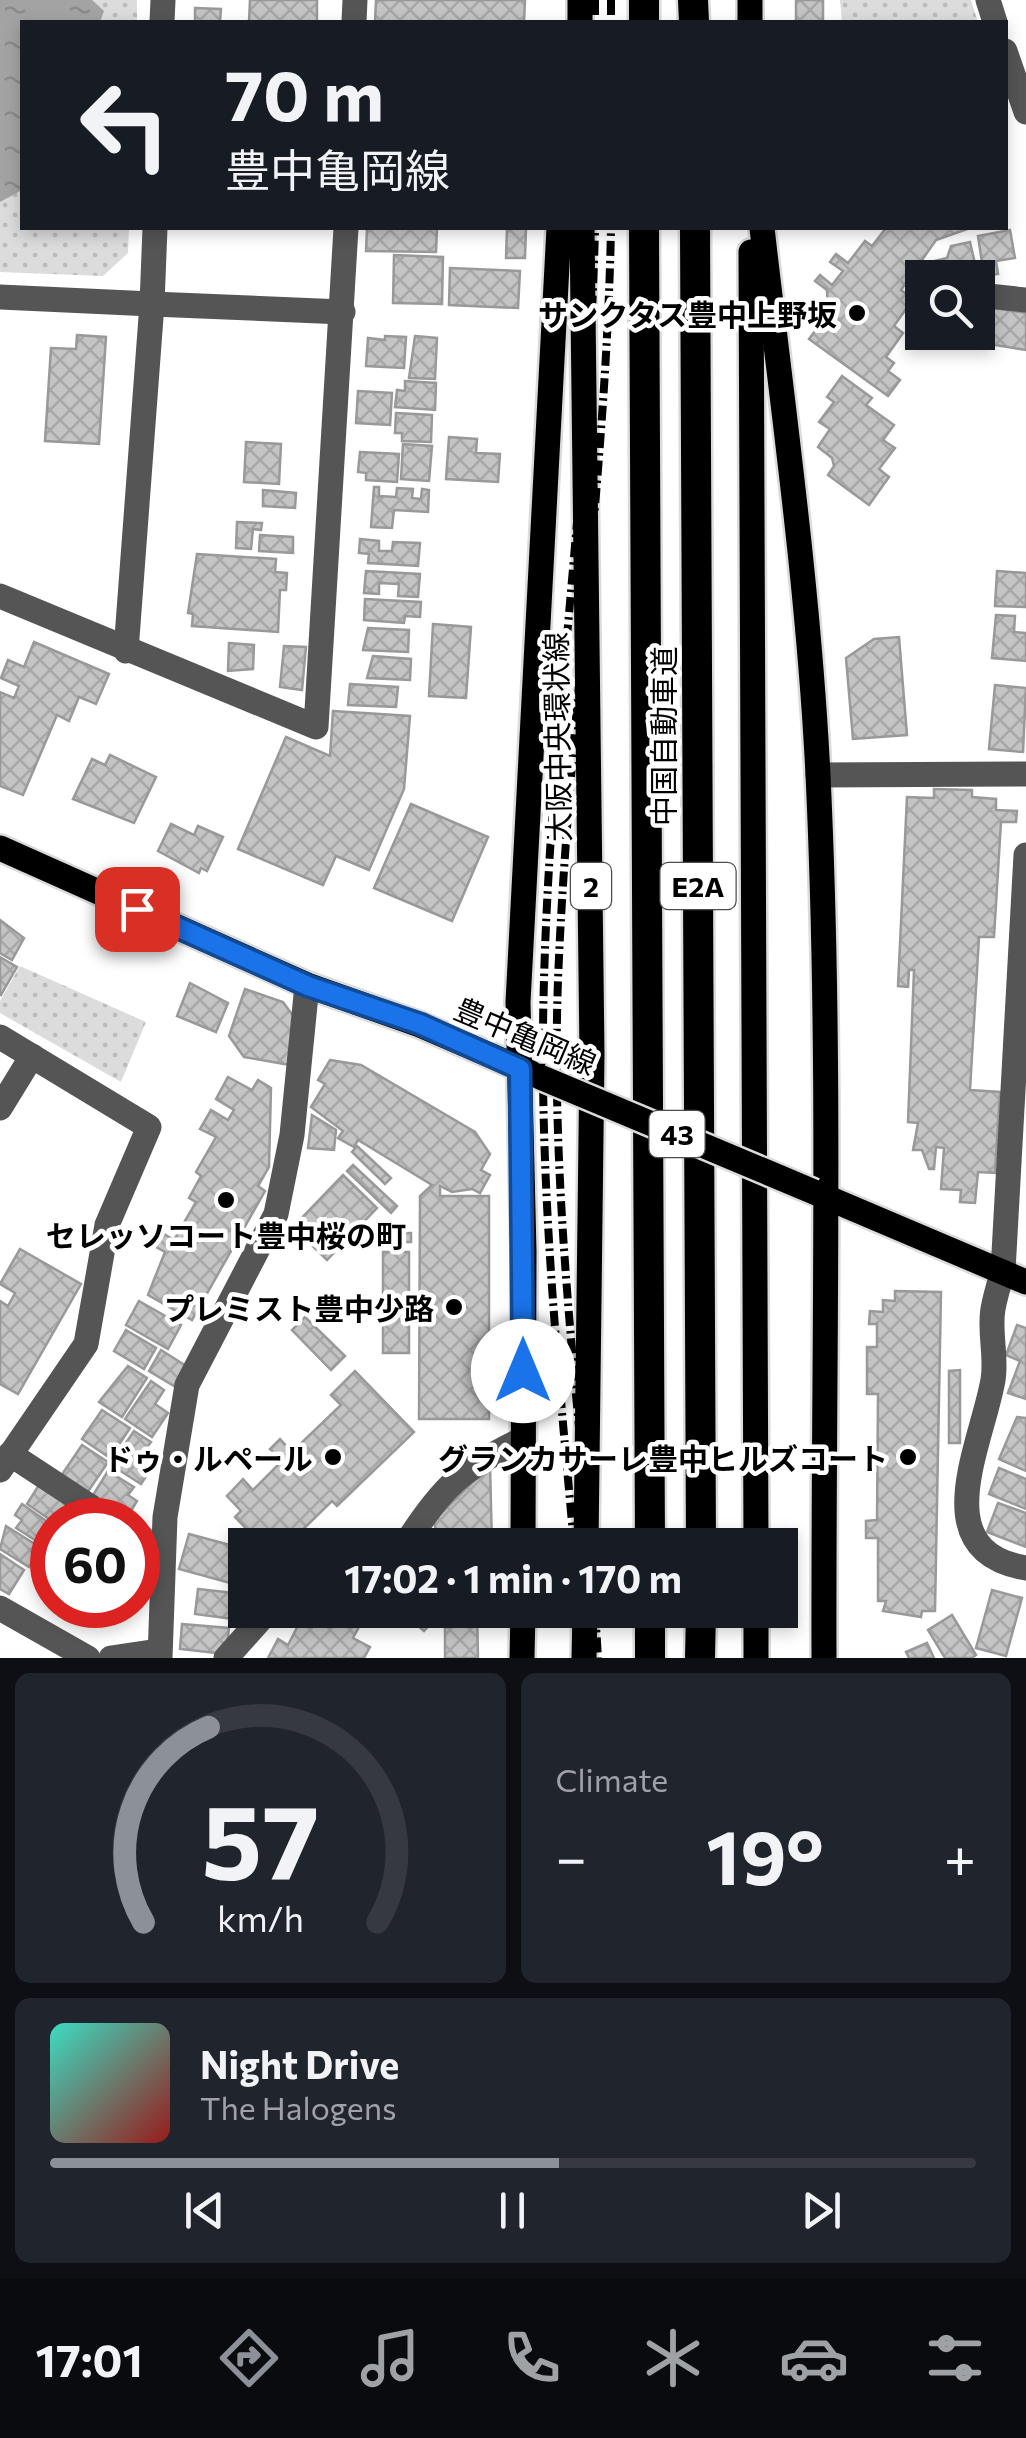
<!DOCTYPE html>
<meta charset="utf-8">
<style>
:root{--surface:#171b24;--page:#20242c;--text:#f1f3f6;--muted:#9ea1a6;--line:#363941;--accent:#8c9099}
body{margin:0;font-family:Commissioner,"Noto Sans JP",sans-serif;background:var(--page);color:var(--text);height:100vh;display:flex;flex-direction:column;font-size:38px;white-space:nowrap}
*{box-sizing:border-box;margin:0}
p{font-size:32px;color:var(--muted)}
.icon{flex:none;width:55px;height:55px;fill:none;stroke:currentColor;stroke-width:2;stroke-linecap:round;stroke-linejoin:round}
.map{position:relative;height:1658px;overflow:hidden}
.panel{display:flex;flex-direction:column;gap:15px;padding:15px;background:#0d0f14;flex:1}
.panel>*{flex:none}
.top-card{position:absolute;left:20px;top:20px;width:988px;height:210px;border-radius:0px;box-shadow:0 5px 15px #0003;background:#171b24;color:var(--text);overflow:hidden}
.buttons{position:absolute;left:905px;top:260px;display:grid;gap:20px}
.buttons a{display:grid;place-items:center;width:90px;height:90px;border-radius:0px;background:var(--surface);box-shadow:0 5px 15px #0003;font-size:50px}
.speed{position:absolute;left:30px;top:1498px;display:flex;gap:20px;font-size:50px;font-weight:700;text-align:center}
.speed>*{display:grid;place-content:center;width:130px;height:130px;border-radius:50%;background:var(--surface);box-shadow:0 5px 15px #0003;line-height:1}
.speed .limit{border:15px solid #d22;background:#fff;color:#111}
.pin{position:absolute;display:grid;place-items:center;width:85px;height:85px;color:#fff;margin:-42px;border-radius:20px;box-shadow:0 5px 15px #0006}
.me{position:absolute;width:110px;margin:-55px;rotate:0deg;stroke-linejoin:round;filter:drop-shadow(0 0 8px #0008)}
.turn{display:flex;align-items:center;gap:35px;height:210px;padding:0 40px;font-size:45px}
.turn .icon{width:130px;height:130px;stroke-width:2.5}
.turn b{display:block;font-size:70px;line-height:85px}
.big{font-size:75px;font-weight:700;line-height:1.1}
.panel .card{flex:1;display:flex;flex-direction:column;justify-content:center;gap:15px;min-width:0;padding:0 35px;border-radius:15px;background:var(--page)}
.panel .dial{align-items:center;gap:0}
.dial svg{height:260px;overflow:visible;fill:none;stroke:var(--line);stroke-width:7;stroke-linecap:round;text-anchor:middle}
.dial text{fill:var(--text);stroke:none}
.song{display:flex;align-items:center;gap:30px}
.cover{width:120px;height:120px;border-radius:15px;background:linear-gradient(135deg,hsl(170 70% 55%),hsl(0 70% 35%))}
.played{height:10px;border-radius:5px;background:linear-gradient(90deg,var(--accent) 55%,var(--line) 55%)}
.keys{display:flex;justify-content:space-around;direction:ltr}
.heat{display:flex;justify-content:space-between;align-items:center;font-size:55px;direction:ltr}
.panel .tiles{flex:1;display:grid;gap:15px;grid-template-columns:1fr 1fr}
.card:last-child{grid-column:span 2}
.trip{position:absolute;left:228px;top:1528px;width:570px;height:100px;border-radius:0px;background:var(--surface);box-shadow:0 5px 15px #0003;font-weight:700;line-height:100px;text-align:center}
.menu{display:flex;height:160px;justify-content:space-around;align-items:center;background:#090b0e;color:var(--muted)}
.menu .icon{width:70px;height:70px}
.menu .active{color:var(--accent)}
.menu b{font-size:45px;color:var(--text)}
.map>svg:first-child{display:block}
</style>
<div class="map">
<svg width="1026" height="1658" viewBox="0 0 1026 1658">
<defs>
<pattern id="grass-dots" width="8" height="8" patternUnits="userSpaceOnUse" patternTransform="scale(2.5)"><rect width="8" height="8" fill="#dcdcdc"/><path d="M2 2h.1M6 6h.1" fill="none" stroke="#bbb" stroke-width="1.8" stroke-linecap="round"/></pattern>
<pattern id="water-ripples" width="26" height="14" patternUnits="userSpaceOnUse" patternTransform="scale(2.5)"><rect width="26" height="14" fill="#a3a3a3"/><path d="M2 4q2-2 4 0t4 0M15 11q2-2 4 0t4 0" fill="none" stroke="#8b8b8b"/></pattern>
<pattern id="building-cross-hatch" width="8" height="8" patternUnits="userSpaceOnUse" patternTransform="scale(2.5)"><rect width="8" height="8" fill="#c4c4c4"/><path d="M0 0l8 8M0 8l8-8" fill="none" stroke="#a7a7a7"/></pattern>
</defs>
<rect width="100%" height="100%" fill="#fff"/>
<g fill="url(#grass-dots)">
<path d="M0,0H137V22H22V228H129L128,253L103,276L0,272Z"/>
<path d="M840,0H971L978,22H842Z"/>
<path d="M20,966L146,1022L121,1082L0,1013V1001Z"/>
</g>
<path fill="url(#water-ripples)" d="M0,0H92L104,11L100,22H22V190L0,202Z"/>
<g fill="url(#building-cross-hatch)" stroke="#999" stroke-width="2.5">
<path d="M250,0H317V22H249Z"/>
<path d="M376,0H525L524,22H375Z"/>
<rect x="796" y="0" width="27" height="22"/>
<path d="M195,8L221,9L220,22H195Z"/>
<path d="M367,228H437L436,252L366,251Z"/>
<path d="M507,228H526L525,258H506Z"/>
<path d="M886,228H970L936,240L901,290L913,299L894,326L903,333L886,357L894,363L888,371L900,380L888,396L809,339L821,323L810,315L817,304L828,311L827,290L815,281L820,275L832,285L843,271L830,262L836,254L848,263L865,241L872,246Z"/>
<path d="M1010,230L1015,258L996,261L998,274L984,276L978,236Z"/>
<path d="M970,242L976,268L971,269L973,278H939L935,261L947,258L951,246Z"/>
<path d="M394,255L443,257L442,304L393,303Z"/>
<path d="M450,268L520,271L518,308L449,305Z"/>
<path d="M988,307L1026,313V350L983,343Z"/>
<path d="M978,310L981,311L978,344L938,340L939,332H978Z"/>
<path d="M77,335L106,337L99,444L45,441L51,348L76,349Z"/>
<path d="M385,336L406,337L404,368L366,366L368,338L385,340Z"/>
<path d="M415,336L437,338L435,379L409,378Z"/>
<path d="M842,376L872,398L866,405L894,425L883,440L895,448L879,469L889,477L869,505L828,475L834,466L832,458L818,447L830,429L819,422L834,402L827,397Z"/>
<path d="M405,381L436,383L435,410L395,407L397,390L405,391Z"/>
<path d="M358,391L392,393L390,425L356,423Z"/>
<path d="M396,413L432,415L431,442L402,441V433H395Z"/>
<path d="M449,437L477,439L476,453L500,454L498,482L446,479Z"/>
<path d="M246,442L281,444L279,484L244,482Z"/>
<path d="M403,444L432,446L429,481L401,479Z"/>
<path d="M360,452L399,454L397,482L366,480V473L358,472Z"/>
<path d="M374,487H379V496L396,497L397,488L413,489L412,498L421,499L422,489L429,490L428,512L394,510L392,528L371,527Z"/>
<path d="M263,490L296,493L295,508L263,506Z"/>
<path d="M237,522L262,523L261,530L253,529L251,549L236,548Z"/>
<path d="M260,535L293,537V553L259,551Z"/>
<path d="M360,539L379,541V551H392L393,542L420,543L418,566L368,563L369,554L359,553Z"/>
<path d="M197,554L276,559L275,572L287,573L286,590H280L278,632L192,626L193,614L188,613Z"/>
<path d="M366,571L420,574L418,597L398,596L399,584L379,583V594L364,593Z"/>
<path d="M997,571L1026,573V607L995,606Z"/>
<path d="M365,599L421,602L420,617L405,616L404,623L364,620Z"/>
<path d="M996,615L1015,616L1014,632L1026,633V661L992,658Z"/>
<path d="M433,624L471,627L466,698L429,696Z"/>
<path d="M368,628L409,630L408,652L363,650Z"/>
<path d="M899,637L907,735L853,739L846,658L874,639Z"/>
<path d="M34,642L109,674L96,704L79,697L69,721L57,715L23,795L0,786V692L14,698L19,686L1,678L8,660L24,667Z"/>
<path d="M229,643L254,645L253,669L228,671Z"/>
<path d="M284,646L306,647L302,690L280,687Z"/>
<path d="M373,656L411,659L410,680L367,678Z"/>
<path d="M350,684L398,687L396,707L348,705Z"/>
<path d="M995,685L1026,688L1023,752L989,749Z"/>
<path d="M333,711L410,716L404,789L369,870L336,856L323,885L238,849L286,737L330,756Z"/>
<path d="M110,755L156,777L134,823L73,799L92,759L105,765Z"/>
<path d="M934,789L972,790V797L996,799V810L1017,811L1016,822H1001L994,937H979L970,1090L1000,1092L995,1173L978,1172L975,1203L960,1202L961,1190L941,1189L944,1148L936,1147L934,1169H929L922,1150H913L918,1123L908,1122L914,970H909L908,987L898,986L907,797L934,798Z"/>
<path d="M411,804L488,837L452,921L374,888Z"/>
<path d="M171,824L194,835L198,826L223,837L207,871L201,868L199,873L158,851Z"/>
<path d="M0,920L24,938L12,960L0,953Z"/>
<path d="M0,957L17,967L1,995L0,994Z"/>
<path d="M190,983L228,1003L216,1032L177,1016Z"/>
<path d="M245,989L283,1002L297,1021L290,1065L244,1057L229,1036Z"/>
<path d="M330,1060L361,1065L475,1132L490,1154L481,1170L490,1175L480,1193L472,1189L452,1192L440,1186V1196H489V1419H419L420,1196L432,1185L358,1140L354,1147L338,1138L343,1131L311,1107L325,1084L318,1080Z"/>
<path d="M228,1077L252,1090L258,1080L271,1088L269,1167L258,1186L265,1191L192,1320L148,1295L165,1252L156,1247L164,1234L174,1240L196,1202L189,1198L201,1176L196,1172L216,1137L200,1129L211,1110L228,1120L234,1110L216,1099Z"/>
<path d="M312,1115L336,1130L334,1150L308,1148Z"/>
<path d="M357,1146L391,1178L385,1184L352,1152Z"/>
<path d="M353,1165L397,1206L391,1213L347,1171Z"/>
<path d="M343,1175L377,1208L327,1260L293,1227Z"/>
<rect x="380" y="1233" width="31" height="9"/>
<path d="M20,1249L81,1284L18,1394L0,1384V1301L8,1306L15,1293L0,1284Z"/>
<rect x="383" y="1252" width="26" height="101"/>
<path d="M895,1291L941,1292L935,1611H922L921,1617L883,1611L886,1601H878V1538H866V1521L877,1520L878,1394H867V1347H877V1324H869L870,1311L883,1312V1300L895,1301Z"/>
<path d="M139,1301L181,1325L168,1349L126,1325Z"/>
<path d="M305,1317L345,1356L331,1370L292,1330Z"/>
<path d="M1017,1325L1026,1328V1399L1008,1393L1020,1361L1006,1355Z"/>
<path d="M126,1330L156,1348L144,1369L114,1351Z"/>
<path d="M161,1350L186,1366L174,1386L149,1371Z"/>
<path d="M128,1366L147,1378L122,1417L99,1402Z"/>
<path d="M960,1370V1443H949V1371Z"/>
<path d="M355,1371L414,1432L337,1506L332,1501L287,1545H276L269,1537L261,1544L235,1517L241,1511L227,1496L243,1479L253,1490L282,1461L270,1449L280,1439L292,1452L341,1405L331,1395Z"/>
<path d="M151,1381L164,1390L155,1404L168,1413L152,1437L125,1419Z"/>
<path d="M102,1410L130,1428L110,1458L82,1439Z"/>
<path d="M1017,1417L1026,1418V1471L999,1459Z"/>
<path d="M134,1431L151,1442L147,1447L153,1450L145,1463L152,1467L141,1484L111,1465Z"/>
<path d="M82,1445L108,1462L87,1493L61,1476Z"/>
<path d="M490,1465L492,1545H428L436,1529L433,1521Z"/>
<path d="M999,1468L1026,1479V1509L989,1494Z"/>
<path d="M108,1471L134,1487L128,1495L137,1501L127,1517L93,1495Z"/>
<path d="M39,1485L74,1507L66,1520L52,1521L27,1504Z"/>
<path d="M998,1503L1026,1513V1547L987,1532Z"/>
<path d="M22,1504L52,1525L46,1547L16,1528L22,1520L15,1515Z"/>
<path d="M138,1521L154,1532L139,1563L138,1562Z"/>
<path d="M6,1526L41,1548L29,1567L0,1549Z"/>
<path d="M189,1534L245,1549V1587L179,1569Z"/>
<path d="M0,1554L24,1570L9,1594L0,1589Z"/>
<path d="M198,1589L244,1594L241,1620L195,1614Z"/>
<path d="M992,1590L1022,1598L1006,1656L976,1648Z"/>
<path d="M306,1610H354L365,1616L353,1638L370,1647L364,1658H268L278,1639L288,1645Z"/>
<path d="M412,1610H443L424,1631L407,1616Z"/>
<path d="M451,1610H477L478,1658H445V1616Z"/>
<path d="M952,1615L976,1655L972,1658H945L928,1630Z"/>
<path d="M182,1624L229,1628L226,1654L180,1649Z"/>
<path d="M927,1643L934,1658H909L906,1652Z"/>
</g>
<g fill="none" stroke-linecap="round" stroke-linejoin="round">
<g stroke="#dbdbdb" stroke-width="30">
<g id="major">
<path d="M580,0V22"/>
<path d="M750,22V0"/>
<path d="M582,228L592,1055L586,1545"/>
<path d="M762,228C783,410 809,592 818,775C832,1069 823,1364 824,1658"/>
<path d="M751,252L756,1545"/>
<path d="M0,848L307,985L420,1025L531,1073"/>
<path d="M814,1192L1026,1282"/>
<path d="M523,1545L524,1252L518,1002L559,228"/>
<path d="M522,1658L523,1610"/>
<path d="M584,1658L585,1610"/>
<path d="M756,1658V1610"/>
</g>
</g>
<g stroke="#dbdbdb" stroke-width="35">
<g id="highway">
<path d="M693,0L694,22"/>
<path d="M644,22V0"/>
<path d="M644,228L650,1545"/>
<path d="M695,228L701,1545"/>
<path d="M650,1610V1658"/>
<path d="M700,1658L701,1610"/>
</g>
</g>
<g stroke="#555" stroke-width="25">
<path d="M988,0L995,22"/>
<path d="M162,22L163,0"/>
<path d="M354,22L355,0"/>
<path d="M1005,51L1026,112"/>
<path d="M988,296L1026,300"/>
<path d="M0,297L152,304L155,228"/>
<path d="M0,596L316,727L346,228"/>
<path d="M126,651L152,304L343,312"/>
<path d="M818,775L1026,774"/>
<path d="M1026,855L1003,1271C999,1284 995,1297 993,1309C989,1332 997,1357 993,1380C981,1447 925,1551 1026,1568"/>
<path d="M0,1037L149,1127L107,1225L86,1344L0,1470"/>
<path d="M0,1108L32,1056"/>
<path d="M10,1454L103,1515"/>
<path d="M405,1545C442,1487 461,1469 523,1439"/>
<path d="M0,1608L88,1658"/>
<path d="M111,1658L158,1651"/>
<path d="M160,1658L165,1517L187,1385L276,1214L292,1135L307,985"/>
<path d="M226,1658L269,1610"/>
</g>
<use href="#major" stroke="#000" stroke-width="25"/>
<use href="#highway" stroke="#000" stroke-width="30"/>
<g stroke="#000" stroke-width="8" stroke-dasharray="15 5 2.5 5" stroke-linecap="butt">
<path d="M595,0V22"/>
<path d="M611,0V22"/>
<path d="M574,1545C557,1357 538,1169 544,980C551,729 589,479 595,228"/>
<path d="M590,1545C573,1357 551,1169 558,980C568,729 606,479 611,228"/>
<path d="M579,1610L583,1658"/>
<path d="M595,1610L598,1658"/>
</g>
<g stroke="#dbdbdb" stroke-width="30" stroke-linecap="butt">
<path id="major-bridge" d="M540,1077L814,1192"/>
</g>
<use href="#major-bridge" stroke="#000" stroke-width="25"/>
</g>
<g fill="none" stroke-linecap="round" stroke-linejoin="round">
<g stroke="#114b97" stroke-width="25">
<path id="route" d="M137,909L308,986L420,1024L520,1069L523,1371"/>
</g>
<use href="#route" stroke="#1a73e8" stroke-width="18"/>
</g>
<g fill="#000" stroke="#fff" stroke-width="4">
<circle cx="857" cy="313" r="10"/>
<circle cx="226" cy="1200" r="10"/>
<circle cx="454" cy="1307" r="10"/>
<circle cx="333" cy="1457" r="10"/>
<circle cx="908" cy="1457" r="10"/>
</g>
<g text-anchor="middle" dominant-baseline="central" stroke-width="9" stroke-linejoin="round" paint-order="stroke">
<g fill="#fff" stroke="#4c4c4c" stroke-width="2.5">
<rect x="571" y="863" width="40" height="46" rx="8"/>
<rect x="660.5" y="863" width="75" height="46" rx="8"/>
<rect x="649.5" y="1111" width="55" height="46" rx="8"/>
</g>
<g font-size="28" font-weight="bold" fill="#000">
<text x="591" y="886">2</text>
<text x="698" y="886">E2A</text>
<text x="677" y="1134">43</text>
</g>
<g font-size="30" font-weight="bold" fill="#000" stroke="#fff" text-anchor="end">
<text x="837" y="313">サンクタス豊中上野坂</text>
<text x="226" y="1234" text-anchor="middle">セレッソコート豊中桜の町</text>
<text x="434" y="1307">プレミスト豊中少路</text>
<text x="313" y="1457">ドゥ・ルペール</text>
<text x="888" y="1457">グランカサーレ豊中ヒルズコート</text>
</g>
<g font-size="30" fill="#000" stroke="#fff">
<text transform="translate(662 736) rotate(-90)">中国自動車道</text>
<text transform="translate(556 737) rotate(-91)">大阪中央環状線</text>
<text transform="translate(526 1035) rotate(23)">豊中亀岡線</text>
</g>
</g>
</svg>
<div class="buttons">
<a><svg class="icon" aria-label="search" viewBox="0 0 24 24"><circle cx="10" cy="10" r="6"/><path d="M15 15l6 6"/></svg></a>
</div>
<div class="speed"><div class="limit">60</div></div>
<div class="pin" style="left:137px;top:909px;background:#d93025"><svg class="icon" aria-label="arrive" viewBox="0 0 24 24"><path d="M6 21V4h12l-3 4 3 4H6"/></svg></div>
<svg class="me" style="left:523px;top:1371px" viewBox="-20 -20 40 40"><circle r="19" fill="#fff"/><path d="M0-13L10 11 0 6-10 11z" fill="#1a73e8"/></svg>
<div class="trip">17:02 · 1 min · 170 m</div>
<div class="top-card">
<div class="turn"><svg class="icon" aria-label="left" viewBox="0 0 24 24"><path d="M17 20v-9H6M10 6l-5 5 5 5"/></svg><div><b>70 m</b>豊中亀岡線</div></div>
</div>
</div>
<section class="panel">
<div class="tiles">
<div class="card dial"><svg viewBox="0 0 100 80">
<path d="M14 69A42 42 0 1 1 86 69"/>
<path d="M14 69A42 42 0 0 1 34 9" stroke="#8c9099"/>
<text x="50" y="56" font-size="32" font-weight="700">57</text>
<text x="50" y="72" font-size="11">km/h</text>
</svg></div>
<div class="card"><p>Climate</p>
<div class="heat"><a>−</a><b class="big">19°</b><a>+</a></div>
</div>
<div class="card">
<div class="song"><i class="cover"></i><div><b>Night Drive</b><p>The Halogens</p></div></div>
<div class="played"></div>
<div class="keys"><svg class="icon" aria-label="previous" viewBox="0 0 24 24"><path d="M18 5L8 12l10 7zM5 5v14"/></svg><svg class="icon" aria-label="pause" viewBox="0 0 24 24"><path d="M8 5v14M16 5v14"/></svg><svg class="icon" aria-label="next" viewBox="0 0 24 24"><path d="M6 5l10 7-10 7zM19 5v14"/></svg></div>
</div>
</div>
</section>
<nav class="menu">
<b>17:01</b>
<svg class="icon active" aria-label="directions" viewBox="0 0 24 24"><path d="M12 3l9 9-9 9-9-9zM9 14v-3h6M13 9l2 2-2 2"/></svg>
<svg class="icon" aria-label="music" viewBox="0 0 24 24"><path d="M9 18V5l10-2v13"/><circle cx="6" cy="18" r="3"/><circle cx="16" cy="16" r="3"/></svg>
<svg class="icon" aria-label="phone" viewBox="0 0 24 24"><path d="M5 4h4l2 5-3 2q2 4 5 5l2-3 5 2v4C11 20 4 13 5 4z"/></svg>
<svg class="icon" aria-label="climate" viewBox="0 0 24 24"><path d="M12 3v18M4 7l16 10M4 17L20 7"/></svg>
<svg class="icon" aria-label="car" viewBox="0 0 24 24"><path d="M5 17H2v-5l4-1 3-4h7l3 4 3 1v5h-3M9 17h6M6 11h13"/><circle cx="7" cy="17" r="2"/><circle cx="17" cy="17" r="2"/></svg>
<svg class="icon" aria-label="filters" viewBox="0 0 24 24"><path d="M4 7h16M4 17h16"/><circle cx="9" cy="7" r="2"/><circle cx="15" cy="17" r="2"/></svg>
</nav>
